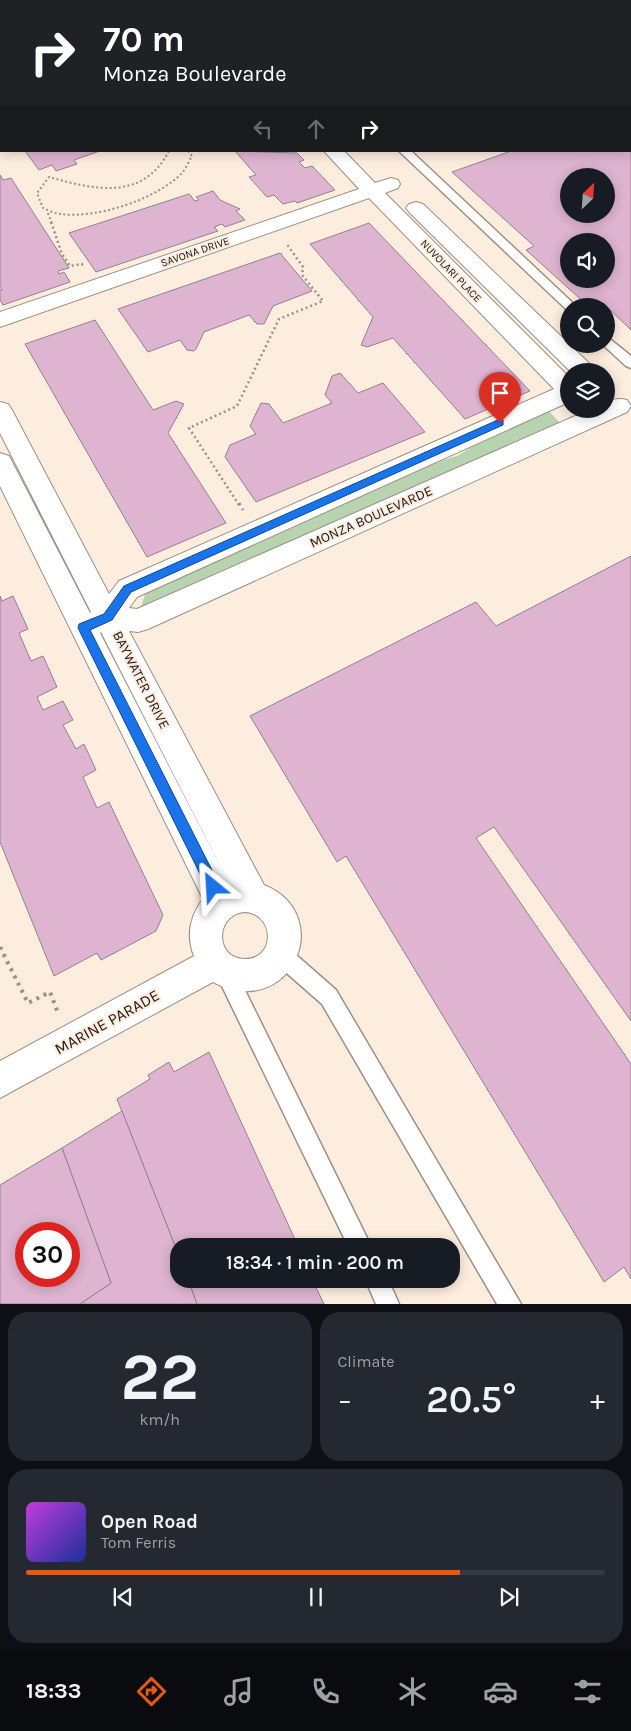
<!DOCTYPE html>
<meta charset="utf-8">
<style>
:root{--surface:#171b24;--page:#242831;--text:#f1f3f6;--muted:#9ea1a6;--line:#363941;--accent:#ea580c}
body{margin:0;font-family:Karla,sans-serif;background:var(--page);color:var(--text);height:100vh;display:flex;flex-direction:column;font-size:19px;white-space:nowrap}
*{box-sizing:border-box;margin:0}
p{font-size:16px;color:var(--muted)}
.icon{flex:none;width:28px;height:28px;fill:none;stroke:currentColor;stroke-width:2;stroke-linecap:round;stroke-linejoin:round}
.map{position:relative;height:1304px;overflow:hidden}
.drawer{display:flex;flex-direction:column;gap:8px;padding:8px;background:#0d0f14;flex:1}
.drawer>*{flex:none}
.guide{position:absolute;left:0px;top:0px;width:631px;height:152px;box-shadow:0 2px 12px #0003;background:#202124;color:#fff;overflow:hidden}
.needle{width:32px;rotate:25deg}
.controls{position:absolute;left:560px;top:168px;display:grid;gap:10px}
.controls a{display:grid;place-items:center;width:55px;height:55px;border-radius:50%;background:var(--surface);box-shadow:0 2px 12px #0003;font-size:25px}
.speed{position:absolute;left:15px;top:1222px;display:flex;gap:10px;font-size:25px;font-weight:700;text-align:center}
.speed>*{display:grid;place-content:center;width:65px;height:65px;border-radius:50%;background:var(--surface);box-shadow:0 2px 12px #0003;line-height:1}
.speed .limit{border:8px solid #d22;background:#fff;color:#111}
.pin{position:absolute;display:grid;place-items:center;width:42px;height:42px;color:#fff;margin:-51px -21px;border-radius:50% 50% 50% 0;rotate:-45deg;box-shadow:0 0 5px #0007}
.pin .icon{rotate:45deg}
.me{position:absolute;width:55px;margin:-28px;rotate:333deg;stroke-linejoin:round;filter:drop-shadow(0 0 4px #0008)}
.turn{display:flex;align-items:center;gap:18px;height:105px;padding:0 20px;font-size:22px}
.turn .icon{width:65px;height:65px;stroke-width:2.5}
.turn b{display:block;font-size:35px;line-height:42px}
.lanes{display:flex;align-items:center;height:48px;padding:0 20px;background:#0003;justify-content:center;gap:25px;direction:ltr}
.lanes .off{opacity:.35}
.big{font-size:38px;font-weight:600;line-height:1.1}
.drawer .card{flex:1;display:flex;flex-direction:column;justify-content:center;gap:8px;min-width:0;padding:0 18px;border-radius:20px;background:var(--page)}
.drawer .dial{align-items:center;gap:0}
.dial b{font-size:65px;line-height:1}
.song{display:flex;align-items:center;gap:15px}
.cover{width:60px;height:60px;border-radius:8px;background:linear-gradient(135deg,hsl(290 70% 55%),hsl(230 70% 35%))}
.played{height:5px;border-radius:2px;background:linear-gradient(90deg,var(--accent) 75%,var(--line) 75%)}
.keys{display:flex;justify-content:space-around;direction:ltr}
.heat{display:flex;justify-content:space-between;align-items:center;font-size:28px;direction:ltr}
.drawer .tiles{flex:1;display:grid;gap:8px;grid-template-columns:1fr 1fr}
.card:last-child{grid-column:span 2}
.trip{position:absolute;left:170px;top:1238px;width:290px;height:50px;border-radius:20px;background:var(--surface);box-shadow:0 2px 12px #0003;font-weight:600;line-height:50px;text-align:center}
.tabs{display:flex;height:80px;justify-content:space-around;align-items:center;background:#090b0e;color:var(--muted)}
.tabs .icon{width:35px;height:35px}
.tabs .active{color:var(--accent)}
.tabs b{font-size:22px;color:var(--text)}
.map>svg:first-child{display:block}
</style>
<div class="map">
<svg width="631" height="1304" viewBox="0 0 631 1304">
<rect width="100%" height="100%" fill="#fceddf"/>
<g fill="#b7d3b0">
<path d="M0,0H332L1,1L0,93Z"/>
<path d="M547,409L562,425L189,591L141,607L146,591L418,463L437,462L457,456L470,448L478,436Z"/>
</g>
<g fill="#deb4d0" stroke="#92828d" fill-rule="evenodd">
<path d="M630,110H631V330L606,306H588L526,250L534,246L452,172L511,151H630ZM569,176H606V214H569ZM569,241H606V279H569Z"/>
<path d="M25,151H100L74,160L77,164L56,171L52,165L39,170Z"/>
<path d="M235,151L297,153L304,160L299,162L305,168L312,166L335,190L297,203L295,201L283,204L274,195L267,197L249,177L256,175Z"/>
<path d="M0,175L3,180L11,178L69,268L58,271L59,274L64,272L70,282L3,305L0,300V290H2L0,286Z"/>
<path d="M213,191L220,200L240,209L236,211L245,220L225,227L222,224L214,227L218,231L96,272L69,233L189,194L195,201L199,200L196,197Z"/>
<path d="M369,223L530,391L465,419L393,338L367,347L361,345L373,317L310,244Z"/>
<path d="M280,253L312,291L273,306L264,324H257L249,315L204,332L196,349L194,351L187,350L180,340L148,352L118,309Z"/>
<path d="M95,320L153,410L176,401L184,404L168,433L226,523L147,557L25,344Z"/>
<path d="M340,373L358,393L383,383L425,432L256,502L225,457L230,445L256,434L250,426L261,403L269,404L283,423L332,403L325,395L332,376Z"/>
<path d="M631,556V1021L494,827L476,838L631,1064V1279L624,1267L604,1282L346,856L337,862L250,716L476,602L496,626Z"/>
<path d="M0,596L2,601L13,596L28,629L19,633L31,661L43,656L57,687L37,697L43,710L63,701L73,720L63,725L76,749L84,744L96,770L83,777L97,808L109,802L163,915L156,931L101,960L97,953L54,976L0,842Z"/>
<path d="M209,1052L298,1246H179V1256L117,1099L150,1079L148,1075L169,1062L174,1072Z"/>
<path d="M122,1111L179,1256V1279H188L197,1304H80L111,1283L62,1148Z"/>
<path d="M62,1148L111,1283L80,1304H0V1185ZM26,1234H69V1276H26Z"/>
<path d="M188,1279H312L324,1304H197Z"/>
</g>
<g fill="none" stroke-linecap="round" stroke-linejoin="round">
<g stroke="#9e9083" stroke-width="3">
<g id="lane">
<path d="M515,0H525L526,1H516Z"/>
<rect x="630" y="77" width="1" height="7"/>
<path d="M399,151H411L576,306H569V310L566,309Z"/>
<path d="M606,336L631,356V368L626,366L602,344H606Z"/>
<path d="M280,944L287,947L336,990L521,1304H497L322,1004L273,961L270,954L273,947Z"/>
<path d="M226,963L233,966L371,1246H348L219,980L216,973L219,966Z"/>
<path d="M365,1279H388L399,1304H376Z"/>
</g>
</g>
<g stroke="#9e9083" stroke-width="2">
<g id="street">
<path d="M592,0H609L610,1H593Z"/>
<path d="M324,151H344L375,183L391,178L398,180L400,184L398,188L385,193L569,377V402L137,597L129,608L137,609L591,409H606V402C614,399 619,398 627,400L631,406L627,412L148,629L138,632L129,631L264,885C338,915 290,1023 213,982L0,1098V1061L194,956C186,936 190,916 203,899L0,486V453L9,456L90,613L91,612L0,433V402L8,404L12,410L109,594L119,581L554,389L369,198L0,327V312L359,189ZM101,632L229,883L100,633ZM245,912C275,914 276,959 245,959C214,959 215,914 245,912Z"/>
<path d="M416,202L423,204L591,365L594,371H570L409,212L406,208L409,204Z"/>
</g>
</g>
<g stroke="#9e9083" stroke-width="2">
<rect id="secondary" x="0" y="105" width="1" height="10"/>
</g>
<g stroke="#9c9086" stroke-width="2" stroke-dasharray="2 2.5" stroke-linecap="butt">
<path d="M287,1L292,0"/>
<path d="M169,151C143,201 95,190 49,177L37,193L43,208C48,210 55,214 61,214C97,219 157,199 182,173C186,168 189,161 192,156L188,151"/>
<path d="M48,213L52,224"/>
</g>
<g stroke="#9c9086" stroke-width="2.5" stroke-dasharray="2 3" stroke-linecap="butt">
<path d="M51,222L62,254L70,266L82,264L83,268"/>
<path d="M239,505L189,428L237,406L279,319L323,301L302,275L303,267L286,243"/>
</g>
<path stroke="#9c9086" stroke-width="3" stroke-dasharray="2.5 4" stroke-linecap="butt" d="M239,503L243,510"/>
<path stroke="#9c9086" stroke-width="4" stroke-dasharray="3 5" stroke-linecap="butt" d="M0,947L28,1003L50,992L58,1013"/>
<use href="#lane" fill="#fff" fill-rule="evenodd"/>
<use href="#street" fill="#fff" fill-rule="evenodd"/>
<use href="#secondary" fill="#fcddc5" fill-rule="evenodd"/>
</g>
<path fill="#1a73e8" stroke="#114b97" d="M500,419L503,420V425L131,592L112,620L90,630L218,882L220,887L218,892L213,894L209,892L78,628L79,624L104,614L124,586Z"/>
<g text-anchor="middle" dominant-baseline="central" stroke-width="4" stroke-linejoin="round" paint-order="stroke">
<g font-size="11" fill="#1f1914" stroke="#fceddf">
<text transform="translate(195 252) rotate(-19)">SAVONA DRIVE</text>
<text transform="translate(451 271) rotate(46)">NUVOLARI PLACE</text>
</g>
<g font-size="14" fill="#1f1914" stroke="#fceddf">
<text transform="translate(371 517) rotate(-24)">MONZA BOULEVARDE</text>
<text transform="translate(141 680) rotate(63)">BAYWATER DRIVE</text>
</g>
<g font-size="16" fill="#1f1914" stroke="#fceddf">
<text transform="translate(107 1022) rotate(-29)">MARINE PARADE</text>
</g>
</g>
</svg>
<div class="controls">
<a><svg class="needle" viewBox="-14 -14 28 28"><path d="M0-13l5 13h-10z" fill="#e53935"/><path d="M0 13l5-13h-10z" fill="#9ea1a6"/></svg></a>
<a><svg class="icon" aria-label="sound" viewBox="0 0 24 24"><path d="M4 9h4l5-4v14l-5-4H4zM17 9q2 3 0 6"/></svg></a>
<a><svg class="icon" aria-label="search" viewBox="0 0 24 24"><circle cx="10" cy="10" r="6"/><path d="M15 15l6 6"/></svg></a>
<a><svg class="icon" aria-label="layers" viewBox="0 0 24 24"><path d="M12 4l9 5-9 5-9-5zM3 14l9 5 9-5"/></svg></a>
</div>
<div class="speed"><div class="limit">30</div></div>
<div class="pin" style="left:500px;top:423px;background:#d93025"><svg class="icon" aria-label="arrive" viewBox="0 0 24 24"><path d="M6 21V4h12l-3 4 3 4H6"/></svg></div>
<svg class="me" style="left:213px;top:887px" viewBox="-20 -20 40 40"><path d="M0-17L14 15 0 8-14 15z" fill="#1a73e8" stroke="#fff" stroke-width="4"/></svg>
<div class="trip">18:34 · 1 min · 200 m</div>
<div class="guide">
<div class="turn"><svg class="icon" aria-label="right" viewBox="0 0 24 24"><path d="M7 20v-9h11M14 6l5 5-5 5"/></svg><div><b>70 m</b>Monza Boulevarde</div></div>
<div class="lanes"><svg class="icon off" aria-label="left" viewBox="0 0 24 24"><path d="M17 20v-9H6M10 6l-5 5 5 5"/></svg><svg class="icon off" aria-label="ahead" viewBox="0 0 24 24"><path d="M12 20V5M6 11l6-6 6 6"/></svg><svg class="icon" aria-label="right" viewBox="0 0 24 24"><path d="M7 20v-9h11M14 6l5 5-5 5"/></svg></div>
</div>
</div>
<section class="drawer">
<div class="tiles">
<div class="card dial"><b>22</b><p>km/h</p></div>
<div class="card"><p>Climate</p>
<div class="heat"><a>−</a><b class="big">20.5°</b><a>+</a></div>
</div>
<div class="card">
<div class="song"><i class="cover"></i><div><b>Open Road</b><p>Tom Ferris</p></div></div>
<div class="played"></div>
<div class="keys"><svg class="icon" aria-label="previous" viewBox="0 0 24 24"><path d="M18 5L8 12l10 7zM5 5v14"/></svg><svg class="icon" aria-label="pause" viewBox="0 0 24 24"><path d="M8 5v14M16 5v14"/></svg><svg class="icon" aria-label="next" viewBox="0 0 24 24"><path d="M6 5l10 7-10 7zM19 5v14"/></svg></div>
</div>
</div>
</section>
<nav class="tabs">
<b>18:33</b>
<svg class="icon active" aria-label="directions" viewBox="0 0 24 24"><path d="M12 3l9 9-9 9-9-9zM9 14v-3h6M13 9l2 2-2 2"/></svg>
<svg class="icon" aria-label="music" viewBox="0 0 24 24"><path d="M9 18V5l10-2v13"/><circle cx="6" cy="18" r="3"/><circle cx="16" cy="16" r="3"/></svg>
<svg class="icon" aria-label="phone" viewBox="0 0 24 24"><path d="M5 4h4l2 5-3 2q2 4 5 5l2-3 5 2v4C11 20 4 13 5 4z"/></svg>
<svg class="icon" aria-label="climate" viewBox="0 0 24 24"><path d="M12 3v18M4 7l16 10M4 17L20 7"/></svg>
<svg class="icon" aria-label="car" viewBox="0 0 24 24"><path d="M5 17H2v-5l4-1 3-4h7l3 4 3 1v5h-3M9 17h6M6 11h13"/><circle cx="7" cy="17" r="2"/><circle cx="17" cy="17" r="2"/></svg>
<svg class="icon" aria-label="filters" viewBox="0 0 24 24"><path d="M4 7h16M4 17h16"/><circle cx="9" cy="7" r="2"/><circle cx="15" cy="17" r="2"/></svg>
</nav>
